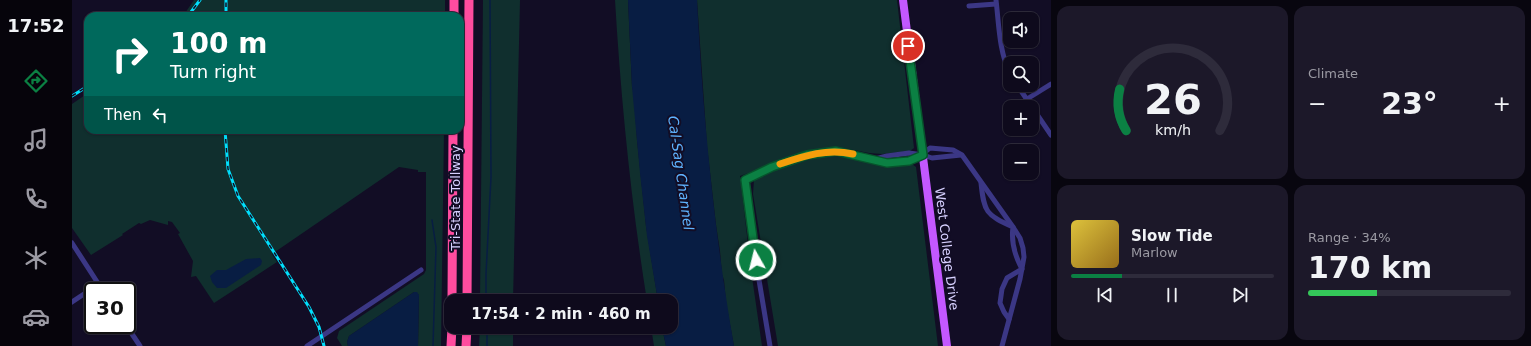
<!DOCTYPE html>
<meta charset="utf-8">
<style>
:root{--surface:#0e0a1c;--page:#1c1829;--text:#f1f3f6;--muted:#9b9aa3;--line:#2e2b3b;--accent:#0b8043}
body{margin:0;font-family:"DejaVu Sans",sans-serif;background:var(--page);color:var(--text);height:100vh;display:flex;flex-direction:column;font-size:15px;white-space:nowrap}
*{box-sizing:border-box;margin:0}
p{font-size:13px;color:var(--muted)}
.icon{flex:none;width:22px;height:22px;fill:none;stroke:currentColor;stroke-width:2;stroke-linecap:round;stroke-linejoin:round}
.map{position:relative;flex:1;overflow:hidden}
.details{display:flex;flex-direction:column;gap:6px;padding:6px;background:#08060f;width:480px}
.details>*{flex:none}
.top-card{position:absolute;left:12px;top:12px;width:380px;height:122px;border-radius:12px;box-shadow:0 1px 3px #0004,0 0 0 1px var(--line);background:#00695c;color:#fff;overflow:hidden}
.buttons{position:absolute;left:931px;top:12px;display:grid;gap:8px}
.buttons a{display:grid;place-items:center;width:36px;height:36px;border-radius:8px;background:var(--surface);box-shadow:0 1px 3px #0004,0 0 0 1px var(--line);font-size:20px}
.speed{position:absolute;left:12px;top:282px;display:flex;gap:8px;font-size:20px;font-weight:700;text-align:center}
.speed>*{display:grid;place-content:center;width:52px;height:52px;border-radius:50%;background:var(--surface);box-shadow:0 1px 3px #0004,0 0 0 1px var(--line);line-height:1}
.speed .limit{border:2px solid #111;border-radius:6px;background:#fff;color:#111}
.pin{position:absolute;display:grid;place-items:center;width:34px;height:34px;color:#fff;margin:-17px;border:2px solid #fff;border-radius:50%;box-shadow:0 1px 4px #0007}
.me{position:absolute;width:44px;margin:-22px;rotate:352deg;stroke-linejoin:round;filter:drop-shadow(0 0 3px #0008)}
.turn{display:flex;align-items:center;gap:14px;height:84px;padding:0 20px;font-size:18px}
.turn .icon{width:52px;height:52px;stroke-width:2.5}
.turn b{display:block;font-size:28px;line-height:34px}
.then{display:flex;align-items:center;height:38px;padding:0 20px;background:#0003;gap:8px;font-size:15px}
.big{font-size:30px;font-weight:700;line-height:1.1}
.details .card{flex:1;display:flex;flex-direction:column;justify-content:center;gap:6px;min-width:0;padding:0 14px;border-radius:12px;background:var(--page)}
.details .dial{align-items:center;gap:0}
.dial svg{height:104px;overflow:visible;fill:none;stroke:var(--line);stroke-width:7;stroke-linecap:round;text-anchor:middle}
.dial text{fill:var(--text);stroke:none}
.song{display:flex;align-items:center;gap:12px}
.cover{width:48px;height:48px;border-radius:6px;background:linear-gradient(135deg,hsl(50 70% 55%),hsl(40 70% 35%))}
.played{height:4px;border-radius:2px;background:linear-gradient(90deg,var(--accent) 25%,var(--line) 25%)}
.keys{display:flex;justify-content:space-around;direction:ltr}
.heat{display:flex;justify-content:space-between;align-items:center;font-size:22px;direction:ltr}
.charge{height:6px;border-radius:3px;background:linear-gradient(90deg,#34c759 34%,var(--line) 0)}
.details .tiles{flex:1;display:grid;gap:6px;grid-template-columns:repeat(2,1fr)}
.trip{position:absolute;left:372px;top:294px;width:234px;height:40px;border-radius:12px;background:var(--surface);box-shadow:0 1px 3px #0004,0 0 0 1px var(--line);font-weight:700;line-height:40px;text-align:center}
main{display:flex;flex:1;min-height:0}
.dock{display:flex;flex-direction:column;width:72px;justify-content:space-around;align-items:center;background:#06040b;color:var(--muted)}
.dock .icon{width:28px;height:28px}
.dock .active{color:var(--accent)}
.dock b{font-size:18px;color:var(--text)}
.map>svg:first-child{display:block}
</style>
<main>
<nav class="dock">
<b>17:52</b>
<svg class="icon active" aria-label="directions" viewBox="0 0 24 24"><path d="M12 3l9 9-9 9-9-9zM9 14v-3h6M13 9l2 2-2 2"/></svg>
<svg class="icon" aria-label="music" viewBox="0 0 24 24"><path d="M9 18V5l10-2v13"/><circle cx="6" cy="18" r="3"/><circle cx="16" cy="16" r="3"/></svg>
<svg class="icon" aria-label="phone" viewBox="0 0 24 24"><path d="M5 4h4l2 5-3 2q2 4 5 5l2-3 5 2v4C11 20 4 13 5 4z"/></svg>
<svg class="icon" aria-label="climate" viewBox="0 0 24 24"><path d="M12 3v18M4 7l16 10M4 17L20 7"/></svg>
<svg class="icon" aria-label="car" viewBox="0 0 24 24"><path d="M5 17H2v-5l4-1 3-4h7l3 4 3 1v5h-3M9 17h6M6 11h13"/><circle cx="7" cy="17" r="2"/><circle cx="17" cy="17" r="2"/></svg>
</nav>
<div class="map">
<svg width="979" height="346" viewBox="0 0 979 346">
<rect width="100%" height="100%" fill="#120d25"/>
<g fill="#102f2e">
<path d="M122,0H373V16H111Z"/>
<path d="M411,0H448L441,301H408Z"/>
<path d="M543,0H556L560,87L562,94L565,140L574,226L586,301H575C559,201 549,101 543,0Z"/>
<path d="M625,0H825L842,148L838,151L810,154L797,153L771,148L750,149L728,154L668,176L679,270L690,346H662L654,303L652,280L650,275L648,251L644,225L635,146Z"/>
<path d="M16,93V130H372L369,346H346L347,295L342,292L277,336L275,342L276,346H270L265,338L267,331L352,274L354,270V172H346V170L327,167L200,254L205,262L142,303L124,276L119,277L121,261L106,234L108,233L100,222L96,221V225L78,220L69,224L67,223L50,234L51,235L19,255L0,228V104Z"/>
<path d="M761,156L781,157L800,162L813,167H823L840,164L844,167L866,346H706L681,194L682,180C707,168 733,158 761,156Z"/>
<path d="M408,327H441V346H407Z"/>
<path d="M579,327H590L594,346H582Z"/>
</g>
<g fill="#081d43">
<path d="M556,0H625C631,117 642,231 662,346H594L590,327H599V301H586L575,236L568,173L560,87Z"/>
<path d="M188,258L190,261L189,265L154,288H145L140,282L138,276L145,270H154L174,259Z"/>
<path d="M342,292H345L347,295L346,346H276L275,342L277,336Z"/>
</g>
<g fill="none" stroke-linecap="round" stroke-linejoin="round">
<g stroke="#081d43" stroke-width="1.5">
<path d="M360,220L364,247L361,346"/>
<path d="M414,301V274L419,177L418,0"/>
<path d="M415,327V346"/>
</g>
<g stroke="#3b3785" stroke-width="5">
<path d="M924,0C927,25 927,51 938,74"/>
<path d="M897,6L924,4"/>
<path d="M945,85L979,135"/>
<path d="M955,99L979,84"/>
<path d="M803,159L815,156L837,153L851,155L860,158L889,155"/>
<path d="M909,183C912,212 914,215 941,227C939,241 943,256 950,269L935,278L930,289L928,303L932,312L937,319"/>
<path d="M0,243L31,291"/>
<path d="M0,302L27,284"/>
<path d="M54,325L68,346"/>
<path d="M235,346L349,270"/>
<path d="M698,346L686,274L673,180C701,166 731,152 763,151C769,151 776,153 781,154C811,161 832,172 858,148L881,150L890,155L941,227L948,238L951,248L952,257L948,279L930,346"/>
</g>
<path stroke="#c358ff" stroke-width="8" d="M831,0L875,346"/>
<g stroke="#ff4c9f" stroke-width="9">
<path d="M382,16V0"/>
<path d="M380,301L381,130"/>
<path d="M395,301L397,0"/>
<path d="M379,346L380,327"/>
<path d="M394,346L395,327"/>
</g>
<g stroke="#00dffc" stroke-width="3">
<g id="rail">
<path d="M116,16L128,0"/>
<path d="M154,16V0"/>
<path d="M15,74L16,73"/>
<path d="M0,96L16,86"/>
<path d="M153,130L156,169L166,196L237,307L247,327L252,346"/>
</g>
</g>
<use href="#rail" stroke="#120d25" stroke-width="1.5" stroke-dasharray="4.5" stroke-linecap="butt"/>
</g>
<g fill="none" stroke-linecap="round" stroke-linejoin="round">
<g stroke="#07532c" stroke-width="10">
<path id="route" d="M684,260L673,180L700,167L735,155L764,151L815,163L837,161L851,155L836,46"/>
</g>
<use href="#route" stroke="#0b8043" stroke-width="7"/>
<path stroke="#f59e0b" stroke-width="7" d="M708,164C732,156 755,148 781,154"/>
</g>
<g text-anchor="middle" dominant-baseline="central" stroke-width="4" stroke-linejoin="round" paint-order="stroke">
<g font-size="13" fill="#d7d1ff" stroke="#120d25">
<text transform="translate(383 198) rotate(-90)">Tri-State Tollway</text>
<text transform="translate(875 249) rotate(83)">West College Drive</text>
</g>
<g font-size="14" font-style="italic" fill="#5fb3ff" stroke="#120d25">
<text transform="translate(609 173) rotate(82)">Cal-Sag Channel</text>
</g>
</g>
</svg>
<div class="buttons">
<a><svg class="icon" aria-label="sound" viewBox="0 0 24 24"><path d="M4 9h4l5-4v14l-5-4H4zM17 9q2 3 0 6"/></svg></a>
<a><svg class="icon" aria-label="search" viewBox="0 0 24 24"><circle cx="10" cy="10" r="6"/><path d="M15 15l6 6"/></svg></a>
<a>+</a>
<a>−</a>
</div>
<div class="speed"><div class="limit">30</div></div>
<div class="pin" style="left:836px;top:46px;background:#d93025"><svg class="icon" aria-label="arrive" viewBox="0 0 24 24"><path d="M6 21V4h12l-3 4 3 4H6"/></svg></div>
<svg class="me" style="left:684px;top:260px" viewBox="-20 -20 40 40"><circle r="17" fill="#0b8043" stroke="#fff" stroke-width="3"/><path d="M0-11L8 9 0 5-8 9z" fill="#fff"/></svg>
<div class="trip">17:54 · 2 min · 460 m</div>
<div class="top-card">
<div class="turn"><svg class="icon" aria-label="right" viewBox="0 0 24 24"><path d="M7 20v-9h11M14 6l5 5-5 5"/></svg><div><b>100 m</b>Turn right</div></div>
<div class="then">Then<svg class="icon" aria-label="left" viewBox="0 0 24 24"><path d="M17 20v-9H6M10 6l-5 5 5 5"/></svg></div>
</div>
</div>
<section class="details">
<div class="tiles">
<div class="card dial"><svg viewBox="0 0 100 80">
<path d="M14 69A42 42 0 1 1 86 69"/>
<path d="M14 69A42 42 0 0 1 9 37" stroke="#0b8043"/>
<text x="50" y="56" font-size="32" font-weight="700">26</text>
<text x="50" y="72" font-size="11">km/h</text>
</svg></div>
<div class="card"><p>Climate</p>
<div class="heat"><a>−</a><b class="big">23°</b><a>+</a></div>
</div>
<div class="card">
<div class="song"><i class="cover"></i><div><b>Slow Tide</b><p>Marlow</p></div></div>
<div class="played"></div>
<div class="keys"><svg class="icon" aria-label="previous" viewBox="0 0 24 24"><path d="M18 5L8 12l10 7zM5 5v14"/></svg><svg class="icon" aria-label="pause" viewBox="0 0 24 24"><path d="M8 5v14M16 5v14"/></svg><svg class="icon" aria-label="next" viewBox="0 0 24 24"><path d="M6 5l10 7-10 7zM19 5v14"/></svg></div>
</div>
<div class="card"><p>Range · 34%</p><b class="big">170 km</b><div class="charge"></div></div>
</div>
</section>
</main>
